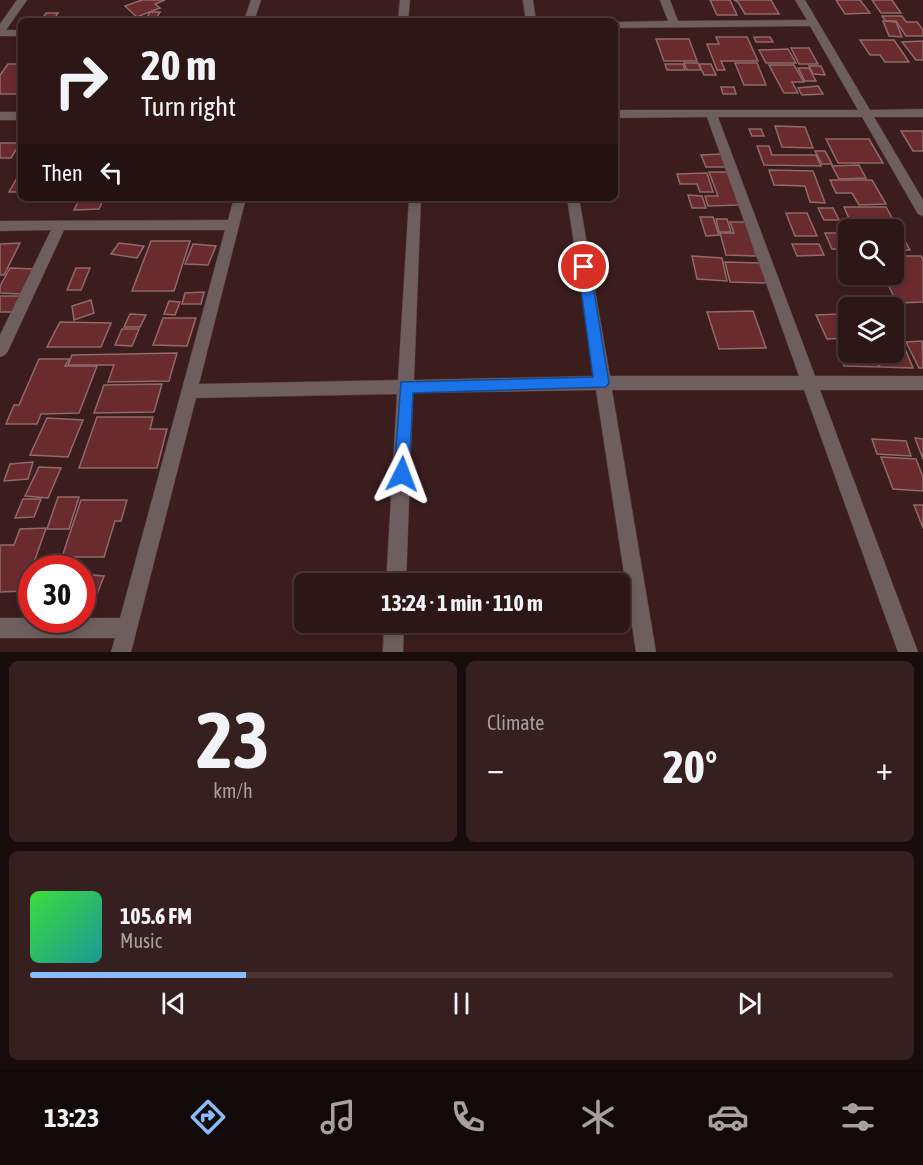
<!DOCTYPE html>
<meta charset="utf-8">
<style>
:root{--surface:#2d1616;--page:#351f1f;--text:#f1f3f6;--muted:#a79fa1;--line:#483535;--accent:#87bbfb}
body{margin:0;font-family:"Asap Condensed",sans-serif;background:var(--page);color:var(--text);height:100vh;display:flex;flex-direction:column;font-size:22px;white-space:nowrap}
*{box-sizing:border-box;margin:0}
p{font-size:20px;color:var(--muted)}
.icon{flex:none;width:33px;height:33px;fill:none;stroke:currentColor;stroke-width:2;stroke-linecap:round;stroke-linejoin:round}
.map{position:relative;height:652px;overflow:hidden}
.sheet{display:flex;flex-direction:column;gap:9px;padding:9px;background:#190c0c;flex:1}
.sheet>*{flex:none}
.guide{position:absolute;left:18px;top:18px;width:600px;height:183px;border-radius:9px;box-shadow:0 3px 9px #0003,0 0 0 2px var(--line);background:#2d1616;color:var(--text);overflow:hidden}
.controls{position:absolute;left:838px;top:219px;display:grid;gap:12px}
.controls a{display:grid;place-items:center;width:66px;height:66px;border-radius:9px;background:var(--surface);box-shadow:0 3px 9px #0003,0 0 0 2px var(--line);font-size:30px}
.speed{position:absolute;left:18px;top:555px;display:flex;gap:12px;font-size:30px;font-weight:700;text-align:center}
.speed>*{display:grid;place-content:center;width:78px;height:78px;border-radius:50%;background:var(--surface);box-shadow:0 3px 9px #0003,0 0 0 2px var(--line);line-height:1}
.speed .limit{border:9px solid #d22;background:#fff;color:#111}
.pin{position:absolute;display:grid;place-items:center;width:51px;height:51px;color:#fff;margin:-26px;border:3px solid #fff;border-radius:50%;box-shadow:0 2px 6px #0007}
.me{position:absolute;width:66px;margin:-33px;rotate:3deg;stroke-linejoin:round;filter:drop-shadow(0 0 4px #0008)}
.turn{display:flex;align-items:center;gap:21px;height:126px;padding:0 24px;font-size:27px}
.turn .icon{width:78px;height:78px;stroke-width:2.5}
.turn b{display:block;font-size:42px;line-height:51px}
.then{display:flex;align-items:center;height:57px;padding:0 24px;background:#0003;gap:12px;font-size:22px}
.big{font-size:45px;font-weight:700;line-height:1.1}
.sheet .card{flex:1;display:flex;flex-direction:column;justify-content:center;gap:9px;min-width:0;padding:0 21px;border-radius:9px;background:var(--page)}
.sheet .dial{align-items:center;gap:0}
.dial b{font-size:78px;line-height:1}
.song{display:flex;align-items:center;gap:18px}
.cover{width:72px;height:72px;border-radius:9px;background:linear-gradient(135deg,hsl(120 70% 55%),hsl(180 70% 35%))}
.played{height:6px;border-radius:3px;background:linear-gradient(90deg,var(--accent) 25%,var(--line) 25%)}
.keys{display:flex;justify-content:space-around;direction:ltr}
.heat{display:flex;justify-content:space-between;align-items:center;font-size:33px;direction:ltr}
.sheet .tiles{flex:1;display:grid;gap:9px;grid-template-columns:1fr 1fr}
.card:last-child{grid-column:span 2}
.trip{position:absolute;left:294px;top:573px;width:336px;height:60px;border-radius:9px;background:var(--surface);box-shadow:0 3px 9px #0003,0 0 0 2px var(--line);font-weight:700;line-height:60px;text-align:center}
.menu{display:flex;height:96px;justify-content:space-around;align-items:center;background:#120909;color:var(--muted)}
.menu .icon{width:42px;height:42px}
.menu .on{color:var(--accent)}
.menu b{font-size:27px;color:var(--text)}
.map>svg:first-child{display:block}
</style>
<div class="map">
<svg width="923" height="652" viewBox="0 0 923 652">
<rect width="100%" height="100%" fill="#3c1d1e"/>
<g fill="#6a2b2f" stroke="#906a6b" stroke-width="1.5">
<path d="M142,0H165L155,4L160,8L137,17L125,6Z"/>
<path d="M710,0H730L737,15H717Z"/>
<path d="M734,0H771L779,14H745L738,2Z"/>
<path d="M836,0H860L870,13L845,14Z"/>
<path d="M872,0H892L901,13H881Z"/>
<path d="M150,12H160L155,21H145Z"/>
<path d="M46,13H58L53,21H41Z"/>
<path d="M882,16H902L906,22H917L923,30V36H906L896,21H886Z"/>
<path d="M883,21L896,22L902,37L889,36Z"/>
<path d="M716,37H747L758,61H721L725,70H717L707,44H719Z"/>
<path d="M754,37H770L773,42H756Z"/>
<path d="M656,39H689L697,61H664Z"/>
<path d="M860,40H894L909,62H885L880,55H870Z"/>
<path d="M923,41V60H916L902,42Z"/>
<path d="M791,48H809L818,64H799Z"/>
<path d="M788,49L796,63H766L759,50Z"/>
<path d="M684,63H698L701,70H687Z"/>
<path d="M735,63H757L766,85H744Z"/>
<path d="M8,64H21V94H0V75Z"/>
<path d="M665,64H683L685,70H667Z"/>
<path d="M699,64H711L716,75H704Z"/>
<path d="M769,65H794L804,82H792L798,93H784Z"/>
<path d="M809,66H821L825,75L813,74Z"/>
<path d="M798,68H809L816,81H805Z"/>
<path d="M818,86L823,94L802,95L798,88Z"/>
<path d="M721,87H734L736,94H723Z"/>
<path d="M775,126L805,127L813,148L782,147Z"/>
<path d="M749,129H761L764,136H752Z"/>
<path d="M901,131H923V151H913Z"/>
<path d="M826,139H869L883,163H838Z"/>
<path d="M0,143H20L11,158H0Z"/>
<path d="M757,146H769L772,155H816L821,166L764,165Z"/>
<path d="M815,151H825L832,164H822Z"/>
<path d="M721,154L726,167H706L701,155Z"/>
<path d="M859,165L866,178L839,179L832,166Z"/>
<path d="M769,170L813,171L825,203L810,202L805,186L774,185Z"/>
<path d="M21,171V192H9Z"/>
<path d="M709,172H727L739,205L708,206L705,196H718Z"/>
<path d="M707,173L713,192H700L697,184H680L677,174Z"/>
<path d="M830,180H872L886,204L859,205L852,193H836Z"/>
<path d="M688,195L702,196L706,208H692Z"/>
<path d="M80,198H104L99,209L74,210Z"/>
<path d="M844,207H886L910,250H894V230H854Z"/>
<path d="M818,208H833L839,220H824Z"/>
<path d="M786,213H807L817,236H795Z"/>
<path d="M700,217H713L719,235L706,236Z"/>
<path d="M716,219H727L731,232H719Z"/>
<path d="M730,222H746L756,256L726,255L720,233H734Z"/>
<path d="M825,233H849V249H832Z"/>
<path d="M151,241H190L174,291H132Z"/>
<path d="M20,243L4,275H0V244Z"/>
<path d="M119,243L144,246L137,258L111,254Z"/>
<path d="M193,244L216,246L208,265L185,264Z"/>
<path d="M792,244H819L824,255L797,256Z"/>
<path d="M692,256L722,258L727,281L697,279Z"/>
<path d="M894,256H921L923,259V302L897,303L883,274H894Z"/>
<path d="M725,262L761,263L767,283L730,282Z"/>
<path d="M10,268L35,269L22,294L0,293V286Z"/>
<path d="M76,268H90L81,290H67Z"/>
<path d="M204,292L201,304H182L185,293Z"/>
<path d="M0,296H23L16,312H0Z"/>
<path d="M91,300L94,313L74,320L72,306Z"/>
<path d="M169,301L180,302L175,315L164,314Z"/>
<path d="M753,311L766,348L719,349L707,312Z"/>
<path d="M130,314L146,315L140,327H124Z"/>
<path d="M840,314L849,338L827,339L816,315Z"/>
<path d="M163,318H196L187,346L153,345Z"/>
<path d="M60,322L111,323L101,347H47Z"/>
<path d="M894,322L913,368L880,367L875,352H894Z"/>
<path d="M122,329H139L132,346L115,345Z"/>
<path d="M922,341L923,368H919L906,342Z"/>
<path d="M838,348H849V352H874L879,367L844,366Z"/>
<path d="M177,353L169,381L108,382L114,365H68L72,355Z"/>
<path d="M39,359H69L65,366H97L79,413L41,414L37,424H6L14,405H19Z"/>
<path d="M162,384L154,412L94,413L104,385Z"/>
<path d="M97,417H153L150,429H167L157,468H79Z"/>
<path d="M47,418L83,420L68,457L30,455Z"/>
<path d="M915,438L923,439V459Z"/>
<path d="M872,439L906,441L911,456L877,454Z"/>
<path d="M881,457L916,459L923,477V491L893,489Z"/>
<path d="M33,462L28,479L4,481L10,464Z"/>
<path d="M39,467L61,468L48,498L25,496Z"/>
<path d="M58,497H79L69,529H47Z"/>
<path d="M23,499H41L34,517L15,518Z"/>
<path d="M81,500H127L121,521H115L104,557H62Z"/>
<path d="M914,505H923V528Z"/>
<path d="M46,528L24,591L0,592V545H14L20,529Z"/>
<path d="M47,557L71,561L67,568H41Z"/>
<path d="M82,574L104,576L97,594L82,592Z"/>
</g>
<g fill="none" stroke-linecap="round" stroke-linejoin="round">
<g stroke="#563839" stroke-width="1">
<g id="minor">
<path d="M17,0H27L6,30H21V36H0V24Z"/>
<path d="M251,0H261L254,21H244Z"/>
<path d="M400,0H410L408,21H398Z"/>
<path d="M523,0H533L536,21H526Z"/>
<path d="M660,0H670L678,21L807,20L795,0H805L870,110L923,109V117H874L923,200V216L918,214L862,117H718L815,376H923V390H820L918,652H898L804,390H612L656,652H636L596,390L413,393L406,584H386L397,394L196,398L131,652H111L115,638H0V618H120L225,230H64L8,351L5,355L0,357V335L51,230L0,231V221L228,220L234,198H246L199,384L398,380L409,198H421L414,380L594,376L567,198H579L610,376H799L707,117L615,118V110H858L810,26L615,28V22L668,21Z"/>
<rect x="0" y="112" width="21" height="8"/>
<path d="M384,622H404L403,652H383Z"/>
</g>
</g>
<use href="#minor" fill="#6f5e5e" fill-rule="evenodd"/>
</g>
<path fill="#1a73e8" stroke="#114b97" stroke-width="1.5" d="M584,263L590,267L609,383L606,387L413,393L409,474L407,479L402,481L396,479L394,474L401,382L593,377L578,267Z"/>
</svg>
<div class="controls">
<a><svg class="icon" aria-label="search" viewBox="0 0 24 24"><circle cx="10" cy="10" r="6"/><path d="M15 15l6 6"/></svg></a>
<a><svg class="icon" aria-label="layers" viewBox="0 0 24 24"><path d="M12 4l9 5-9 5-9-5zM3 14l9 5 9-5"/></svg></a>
</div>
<div class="speed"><div class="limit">30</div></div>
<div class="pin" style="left:584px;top:267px;background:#d93025"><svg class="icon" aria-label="arrive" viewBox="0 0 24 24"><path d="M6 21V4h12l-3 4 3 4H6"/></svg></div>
<svg class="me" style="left:402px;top:474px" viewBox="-20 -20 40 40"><path d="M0-17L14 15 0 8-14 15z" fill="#1a73e8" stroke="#fff" stroke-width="4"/></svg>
<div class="trip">13:24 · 1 min · 110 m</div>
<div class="guide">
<div class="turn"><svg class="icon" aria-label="right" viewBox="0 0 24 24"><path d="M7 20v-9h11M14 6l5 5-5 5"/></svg><div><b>20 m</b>Turn right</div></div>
<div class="then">Then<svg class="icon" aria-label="left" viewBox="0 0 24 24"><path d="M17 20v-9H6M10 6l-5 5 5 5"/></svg></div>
</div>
</div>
<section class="sheet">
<div class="tiles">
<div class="card dial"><b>23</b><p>km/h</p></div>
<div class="card"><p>Climate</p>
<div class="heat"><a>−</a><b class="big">20°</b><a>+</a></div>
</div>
<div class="card">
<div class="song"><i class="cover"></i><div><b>105.6 FM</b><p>Music</p></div></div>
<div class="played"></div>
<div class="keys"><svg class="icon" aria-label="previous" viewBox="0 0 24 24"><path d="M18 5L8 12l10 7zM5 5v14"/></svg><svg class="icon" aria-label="pause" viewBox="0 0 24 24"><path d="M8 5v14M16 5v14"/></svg><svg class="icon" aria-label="next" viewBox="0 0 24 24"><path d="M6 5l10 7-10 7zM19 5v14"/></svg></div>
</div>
</div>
</section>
<nav class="menu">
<b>13:23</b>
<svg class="icon on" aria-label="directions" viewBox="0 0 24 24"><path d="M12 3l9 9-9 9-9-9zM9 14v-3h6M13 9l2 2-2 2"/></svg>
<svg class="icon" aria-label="music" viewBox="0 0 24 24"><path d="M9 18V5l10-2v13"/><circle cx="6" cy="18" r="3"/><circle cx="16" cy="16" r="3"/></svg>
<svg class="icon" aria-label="phone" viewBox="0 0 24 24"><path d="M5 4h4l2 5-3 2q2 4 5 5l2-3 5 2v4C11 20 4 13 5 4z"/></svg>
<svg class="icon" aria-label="climate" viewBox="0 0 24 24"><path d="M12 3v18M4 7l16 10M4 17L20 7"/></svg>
<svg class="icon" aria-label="car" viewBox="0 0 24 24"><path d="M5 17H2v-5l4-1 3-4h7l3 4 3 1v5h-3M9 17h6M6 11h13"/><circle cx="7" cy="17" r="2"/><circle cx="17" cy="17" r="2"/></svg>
<svg class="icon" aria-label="filters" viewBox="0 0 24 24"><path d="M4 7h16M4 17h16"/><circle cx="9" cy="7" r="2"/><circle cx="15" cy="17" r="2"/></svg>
</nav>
